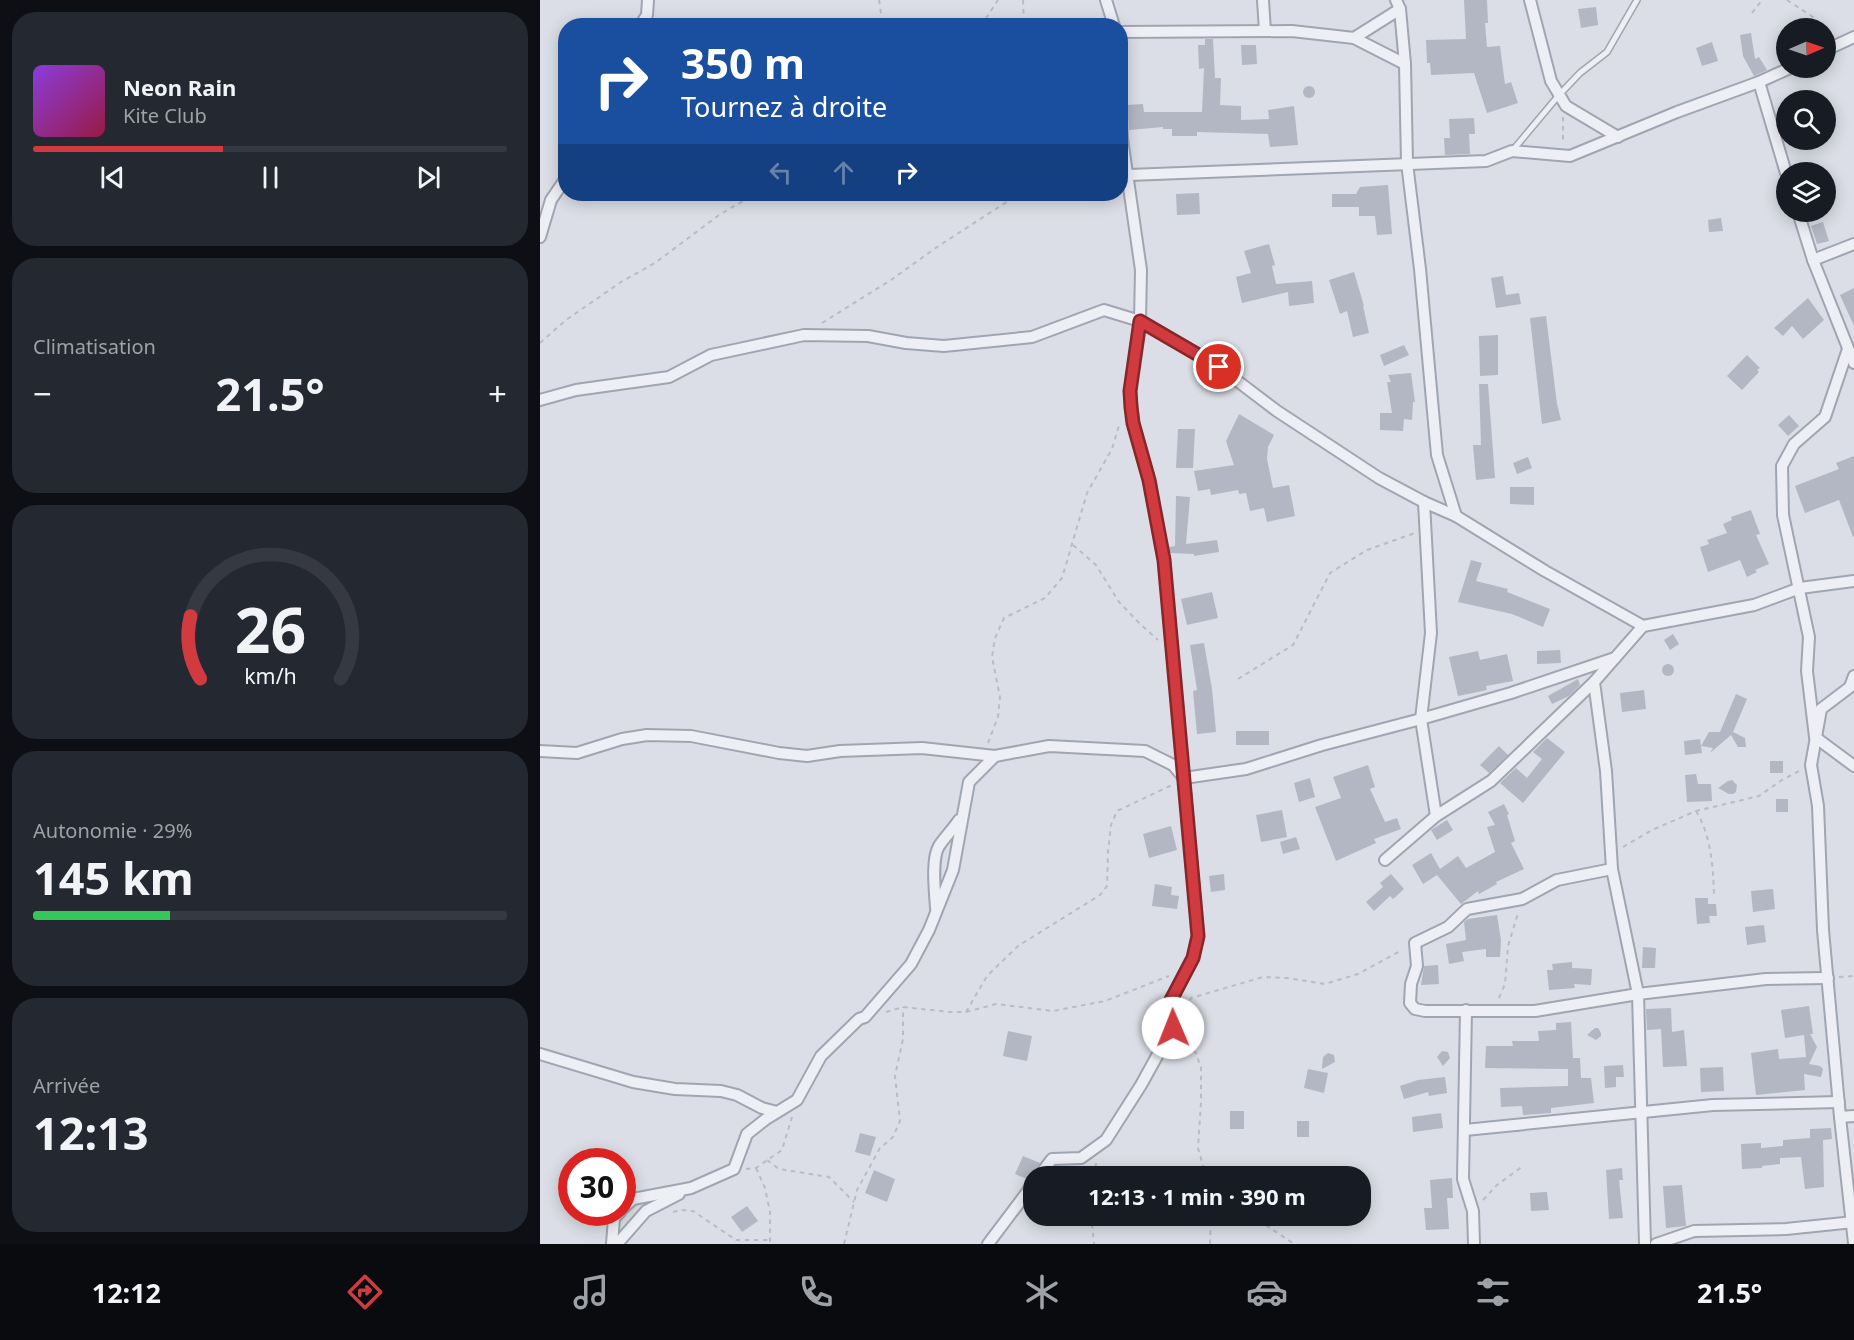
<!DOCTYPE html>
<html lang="fr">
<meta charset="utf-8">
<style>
:root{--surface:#171b24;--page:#242831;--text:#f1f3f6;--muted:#9ea1a6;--line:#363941;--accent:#d13b3f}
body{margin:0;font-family:"Noto Sans",sans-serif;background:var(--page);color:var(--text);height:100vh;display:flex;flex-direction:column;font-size:22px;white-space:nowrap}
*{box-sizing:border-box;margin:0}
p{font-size:20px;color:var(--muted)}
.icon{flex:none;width:33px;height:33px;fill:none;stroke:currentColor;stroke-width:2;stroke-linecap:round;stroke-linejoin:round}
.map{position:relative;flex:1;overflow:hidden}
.side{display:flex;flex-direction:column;gap:12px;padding:12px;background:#0d0f14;width:540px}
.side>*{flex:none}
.top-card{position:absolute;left:18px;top:18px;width:570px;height:183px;border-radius:24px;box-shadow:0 3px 15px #0003;background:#1a4fa0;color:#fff;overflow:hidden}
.needle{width:39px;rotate:88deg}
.tools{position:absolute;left:1236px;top:18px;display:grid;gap:12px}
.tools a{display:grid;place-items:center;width:60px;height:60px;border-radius:50%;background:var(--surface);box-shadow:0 3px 15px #0003;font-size:30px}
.speed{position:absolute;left:18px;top:1148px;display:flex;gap:12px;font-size:30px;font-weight:700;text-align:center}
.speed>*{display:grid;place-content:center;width:78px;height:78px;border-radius:50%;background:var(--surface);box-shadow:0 3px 15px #0003;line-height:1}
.speed .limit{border:9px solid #d22;background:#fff;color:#111}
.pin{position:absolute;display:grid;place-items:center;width:51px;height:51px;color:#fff;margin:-26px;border:3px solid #fff;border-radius:50%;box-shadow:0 2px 6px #0007}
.me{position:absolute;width:66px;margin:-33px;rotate:359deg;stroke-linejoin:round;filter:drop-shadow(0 0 4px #0008)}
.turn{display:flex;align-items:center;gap:21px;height:126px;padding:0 24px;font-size:27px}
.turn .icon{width:78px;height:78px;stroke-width:2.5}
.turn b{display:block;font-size:42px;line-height:51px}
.lanes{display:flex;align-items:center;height:57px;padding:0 24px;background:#0003;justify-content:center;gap:30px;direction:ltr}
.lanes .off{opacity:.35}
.big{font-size:45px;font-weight:700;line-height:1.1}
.side .widget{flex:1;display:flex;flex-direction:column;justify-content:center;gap:9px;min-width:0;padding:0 21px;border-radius:24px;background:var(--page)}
.side .dial{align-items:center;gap:0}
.dial svg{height:156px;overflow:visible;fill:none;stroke:var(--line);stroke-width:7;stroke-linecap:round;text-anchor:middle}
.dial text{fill:var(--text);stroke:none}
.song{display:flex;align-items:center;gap:18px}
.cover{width:72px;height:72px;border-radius:9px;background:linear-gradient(135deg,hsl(270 70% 55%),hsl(340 70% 35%))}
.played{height:6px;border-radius:3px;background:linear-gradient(90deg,var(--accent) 40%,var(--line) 40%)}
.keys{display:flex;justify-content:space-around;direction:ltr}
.heat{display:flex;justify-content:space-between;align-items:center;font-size:33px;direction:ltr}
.charge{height:9px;border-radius:4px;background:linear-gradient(90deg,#34c759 29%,var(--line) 0)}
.trip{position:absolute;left:483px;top:1166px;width:348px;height:60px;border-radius:24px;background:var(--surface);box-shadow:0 3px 15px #0003;font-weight:700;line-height:60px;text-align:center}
.tabs{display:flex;height:96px;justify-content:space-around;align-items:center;background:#090b0e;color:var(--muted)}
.tabs .icon{width:42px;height:42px}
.tabs .active{color:var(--accent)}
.tabs b{font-size:27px;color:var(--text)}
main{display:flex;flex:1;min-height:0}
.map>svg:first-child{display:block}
</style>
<main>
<section class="side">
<div class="widget">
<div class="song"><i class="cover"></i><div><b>Neon Rain</b><p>Kite Club</p></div></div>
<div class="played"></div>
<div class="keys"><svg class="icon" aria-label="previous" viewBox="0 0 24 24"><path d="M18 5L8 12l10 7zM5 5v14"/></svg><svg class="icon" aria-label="pause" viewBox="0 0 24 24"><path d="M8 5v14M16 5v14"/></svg><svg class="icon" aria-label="next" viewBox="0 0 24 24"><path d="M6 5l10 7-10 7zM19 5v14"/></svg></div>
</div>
<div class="widget"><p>Climatisation</p>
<div class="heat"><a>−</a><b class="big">21.5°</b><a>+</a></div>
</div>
<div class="widget dial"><svg viewBox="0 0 100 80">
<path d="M14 69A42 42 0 1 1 86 69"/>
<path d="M14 69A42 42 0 0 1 9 37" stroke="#d13b3f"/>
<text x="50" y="56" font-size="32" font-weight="700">26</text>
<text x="50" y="72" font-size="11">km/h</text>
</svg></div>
<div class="widget"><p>Autonomie · 29%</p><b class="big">145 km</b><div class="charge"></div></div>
<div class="widget"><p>Arrivée</p><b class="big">12:13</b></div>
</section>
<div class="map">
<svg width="1314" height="1244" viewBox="0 0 1314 1244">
<rect width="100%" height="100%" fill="#dbdee6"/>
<g fill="#b2b7c3">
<path d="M924,0H947L948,23H945L947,47L960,46L965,84L971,82L978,103L947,113L934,73L891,75L890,63H887L886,40L926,39Z"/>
<path d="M1056,7L1058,25L1041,28L1038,9Z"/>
<path d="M1211,33L1215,59L1219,57L1227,70L1214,76L1203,56L1200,35Z"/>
<path d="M665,39H673L675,78H681L680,105L701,106V120L729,119L728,110L754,106L758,145L730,147L728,134L657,132V136H632V129H623V127L589,130L587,105L603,104L604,112H662L664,68L659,69L658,45H665Z"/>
<path d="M1172,42L1178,61L1162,66L1156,48Z"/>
<path d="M701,45H716L717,64L702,65Z"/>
<circle cx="769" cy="92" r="6"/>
<path d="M934,118L935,134H929L930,154L905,155L904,138H910L909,119Z"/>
<path d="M848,185L852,234L837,235L835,216H819V207H792V194H816L820,187Z"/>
<path d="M659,193L660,214L637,215L636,194Z"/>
<path d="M1181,218L1183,231L1169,232L1168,220Z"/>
<path d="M1283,222L1289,241L1277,244L1271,226Z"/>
<path d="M729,244L735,265L732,266L736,284L772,281L774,303L749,306L748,292L702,303L696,277L711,273L704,251Z"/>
<path d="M814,272L824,306H823L829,333L813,337L807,311L800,314L789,280Z"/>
<path d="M963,276L966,295L979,293L981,304L956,308L951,278Z"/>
<path d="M1314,288V326L1300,295Z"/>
<path d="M1268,298L1284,320L1263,339L1252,326L1243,336L1234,328Z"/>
<path d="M1006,316L1017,404L1021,420L1002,424L990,318Z"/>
<path d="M958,335V375L940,376L939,336Z"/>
<path d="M864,345L869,355L844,366L840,355Z"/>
<path d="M1207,355L1220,368L1217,370L1219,372L1202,390L1187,376Z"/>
<path d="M871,373L875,402H873L872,420L864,419L863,431L840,430V413H852L847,382H851L848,375Z"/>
<path d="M939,384H948L955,478L936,480L933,445H941Z"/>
<path d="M699,414L734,435L728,447L727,459L733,488L749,485L755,516L727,522L724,508L710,511L706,493L699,494L698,490L671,495L670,489L658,491L654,471L694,465L686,441Z"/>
<path d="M1249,415L1259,426L1248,436L1238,425Z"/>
<path d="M638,429H655L653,468H636Z"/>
<path d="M1314,456V536L1313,537L1299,500L1265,513L1255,486L1299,469L1296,463Z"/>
<path d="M988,457L992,468L977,474L973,463Z"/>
<path d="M970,487H994V505L970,504Z"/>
<path d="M636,496L650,497L646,544L677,540L679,552L654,556V554L630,553L629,547L635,546Z"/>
<path d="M1211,510L1220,534L1216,535L1229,564L1215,570L1217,572L1207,577L1200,560L1168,572L1160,547L1169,544L1167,540L1187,533L1183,524L1192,520L1191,517Z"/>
<path d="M931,560L942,563L936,581L968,589L967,592L1010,609L1003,627L972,614L918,602Z"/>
<path d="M672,592L678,618L647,625L641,599Z"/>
<path d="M1133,634L1139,644L1130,650L1124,640Z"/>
<path d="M664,643L672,689L676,732L657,734L653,691L657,690L650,645Z"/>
<path d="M1020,650L1021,663L997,664V651Z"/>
<path d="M938,651L940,660L967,654L973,681L946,686L947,690L918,696L909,657Z"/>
<circle cx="1128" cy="670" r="6"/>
<path d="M1038,679L1040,685L1029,696L1012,704L1008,696Z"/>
<path d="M1104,690L1106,709L1082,712L1080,693Z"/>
<path d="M1196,694L1207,699L1193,732L1205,738L1206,747H1198L1191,735L1170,753L1173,748L1161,746L1169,732H1180Z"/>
<rect x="696" y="731" width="33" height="14"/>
<path d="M1007,738L1025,752L983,803L960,783L976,768L987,778L1002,759L993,752Z"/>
<path d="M1160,739L1162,753L1145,755L1144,741Z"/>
<path d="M959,746L968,755L949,773L940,765Z"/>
<rect x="1230" y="761" width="13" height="12"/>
<path d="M828,765L835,787L830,789L845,822L857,818L861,829L834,839L836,843L796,861L775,807L801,798L793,777Z"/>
<path d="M1156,774L1158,784H1171L1172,801L1147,802L1145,775Z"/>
<path d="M770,778L775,797L759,802L754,783Z"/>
<path d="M1192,780L1197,785L1196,792L1193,794H1189L1178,788L1188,781Z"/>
<rect x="1236" y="799" width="12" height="13"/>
<path d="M964,804L969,814L967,815L975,841L971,843L984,869L956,882L957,884L939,894L938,891L921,904L897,875L883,884L872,865L891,853L900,869L918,856L926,868L955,852L947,827L955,825L948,812Z"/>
<path d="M742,810L747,837L721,842L716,815Z"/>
<path d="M907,820L913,830L897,840L891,830Z"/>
<path d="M631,826L637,850L609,858L603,834Z"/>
<path d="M756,837L760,849L743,854L740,842Z"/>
<path d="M684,874L685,890L671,892L669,876Z"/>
<path d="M851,874L864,889L853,899L850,896L834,911L826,902L843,887L840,883Z"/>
<path d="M615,884L632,887L631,895L639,896L637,909L612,906Z"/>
<path d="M1233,889L1235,909L1213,912L1211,891Z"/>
<path d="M1155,898H1168V904H1176L1177,916H1169L1170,923L1157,924Z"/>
<path d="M957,915L961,940L960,957H946V949L922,952L924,961L909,964L906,944L926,940L924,922L928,919Z"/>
<path d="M1224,925L1226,942L1207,945L1205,927Z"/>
<path d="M1103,947L1116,948L1115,968H1102Z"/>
<path d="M1032,962V968L1052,969L1051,985L1034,984L1035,988L1009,990L1007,970H1013L1012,964Z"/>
<path d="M898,965L899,984L881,985L884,966Z"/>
<path d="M1269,1006L1273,1034H1270L1277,1047L1269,1064L1280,1066L1283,1069L1281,1077L1264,1074L1265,1090L1216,1095L1211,1053L1238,1049L1239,1059L1266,1057L1264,1035L1245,1038L1241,1010Z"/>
<path d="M1131,1008L1132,1032L1144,1030L1147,1066L1123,1067L1121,1029L1107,1030L1106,1009Z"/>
<path d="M1031,1022L1033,1058H1040L1041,1078H1051L1054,1103L1011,1108V1113L983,1115L982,1106L961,1107L960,1088L1028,1086V1069L945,1068L946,1046H973L972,1041H999L998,1031L1016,1030V1023Z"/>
<path d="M1055,1028H1058L1061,1033V1036L1056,1040L1047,1035Z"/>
<path d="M468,1031L492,1036L487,1061L463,1056Z"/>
<path d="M902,1051L908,1052L910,1058L903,1066L897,1057Z"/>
<path d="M788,1053L794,1055L795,1062L782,1069L783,1057Z"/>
<path d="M1083,1065L1084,1077H1076V1087L1065,1088L1064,1066Z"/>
<path d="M1183,1067L1184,1091L1161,1092L1160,1068Z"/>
<path d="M768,1069L788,1073L784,1093L764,1088Z"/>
<path d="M905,1077L907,1093L889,1096L888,1092L864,1099L860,1086L878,1080Z"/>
<rect x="690" y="1111" width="14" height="18"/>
<path d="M901,1113L903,1128L873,1132L872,1117Z"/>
<rect x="757" y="1121" width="12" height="16"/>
<path d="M1291,1128L1292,1139L1283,1140L1284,1187L1265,1189L1261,1157L1240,1158V1164L1222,1166V1168L1202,1169L1201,1144L1221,1143V1148L1243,1146V1140L1270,1138V1129Z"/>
<path d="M320,1133L336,1137L330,1156L315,1152Z"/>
<path d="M483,1156L500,1163L487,1179L475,1174Z"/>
<path d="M1082,1168L1083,1180H1079L1083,1218L1069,1219L1066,1170Z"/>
<path d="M334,1170L355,1179L347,1202L325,1193Z"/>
<path d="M912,1178L913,1198H907L909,1229L886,1230L884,1208H892L890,1180Z"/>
<path d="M1142,1185L1146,1226L1126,1228L1123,1186Z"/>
<path d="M1007,1192L1009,1210L991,1211L990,1193Z"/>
<path d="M207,1206L218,1221L202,1232L191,1217Z"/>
</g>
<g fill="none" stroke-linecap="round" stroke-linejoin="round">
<g stroke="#a1a5b0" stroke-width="8">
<path id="service" d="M973,150L1019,95L1040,73L1067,52L1097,0"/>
</g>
<g stroke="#a1a5b0" stroke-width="14">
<g id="minor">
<path d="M566,0L574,26"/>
<path d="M723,0L725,31"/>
<path d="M856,0L860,9L865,64L867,163L880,269L897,455L916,516"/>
<path d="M990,0L1011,81L1026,106L1078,137"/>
<path d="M100,26L107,15L108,0"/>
<path d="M580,32L752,31L814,38L865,64"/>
<path d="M814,38L860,9"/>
<path d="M1286,50L1314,37"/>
<path d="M1219,82L1246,173"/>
<path d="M589,175L946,161L972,151L1030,156L1137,112L1219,82L1250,68"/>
<path d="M1258,212L1273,260L1314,363"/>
<path d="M0,237L11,200L26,178"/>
<path d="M1273,260L1314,244"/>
<path d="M1308,349L1285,417L1254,444L1242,466L1243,515L1269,637L1267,671L1275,737L1314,766"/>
<path d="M0,400L36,390L129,377L171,355L264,335L328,336L366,343L404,346L492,337L564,310L600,321L679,367L737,411L839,478L884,502L916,516L1005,571L1103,626L1214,605L1260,588L1314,581"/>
<path d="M884,502L891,633L881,719L896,816"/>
<path d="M1103,626L1054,682L1066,771L1072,869L1098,994L1105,1244"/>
<path d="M1314,676L1310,687L1281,709L1271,765L1278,806L1283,930L1300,1117L1314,1243"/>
<path d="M0,751L37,753L82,739L107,735L151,736L239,753L267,756L300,751L382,748L455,756"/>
<path d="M845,860L896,816L951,781L1054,682"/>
<path d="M1072,869L1017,880L982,899L927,909L908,927L875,943L877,966L871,984L870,1003L875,1009L885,1011H995L1098,994L1226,979L1288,978"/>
<path d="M396,908C395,892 391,859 399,846C405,837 413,829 419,820"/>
<path d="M926,1010L923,1179L933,1211L934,1244"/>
<path d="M0,1054L93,1082L135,1089L181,1091L197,1095L222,1108L237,1112"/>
<path d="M1300,1117L1314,1116"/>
<path d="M925,1130L1173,1105L1299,1102"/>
<path d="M499,1176L512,1159L541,1158L566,1140L601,1085L633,1027L631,1000L653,958L658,936L624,560L609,480L593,423L590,391L600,321L601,270L582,139L580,107"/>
<path d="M82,1209L93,1199L151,1188L194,1169L207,1134L226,1119L257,1100L281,1056L319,1019L325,1017L371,964L389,930L413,870L429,782L455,756L509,746L605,751L633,765L644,778L706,769L782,745L881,719L971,693L1075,658"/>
<path d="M72,1244L74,1218L80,1212"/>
<path d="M77,1244L106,1211L139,1194"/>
<path d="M448,1244L494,1183"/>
<path d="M1116,1244L1154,1231L1246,1229L1314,1222"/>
</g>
</g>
<g stroke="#babcc5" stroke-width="2" stroke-dasharray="4.5 4.5" stroke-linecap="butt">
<path d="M339,0L343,26"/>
<path d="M483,0L484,26"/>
<path d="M1247,0L1273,17L1283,28"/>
<path d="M1212,13L1222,0"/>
<path d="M441,26L458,0"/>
<path d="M1023,117V144"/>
<path d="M282,323L351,280L397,247L479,194"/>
<path d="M0,343L26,320L81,282L115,263L179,215L203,201L211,194"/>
<path d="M533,545L556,565L579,602L600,624L618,640"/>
<path d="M698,679L753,645L790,573L827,550L875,533"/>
<path d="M448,743L458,717L460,697L452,657L455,638L464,618L505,598L522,578L547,493L572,449L580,422"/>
<path d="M1156,811C1171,836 1173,865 1174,895"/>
<path d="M1083,847L1112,830L1156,811L1219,796L1242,780L1261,770"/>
<path d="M1299,977L1314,976"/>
<path d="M959,998L965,984L968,946L978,913"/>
<path d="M645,1008L651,998L723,977L747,978L785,984L818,974L862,950"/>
<path d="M346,1012L363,1007L410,1012H426L456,1004L513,1011L565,1001L629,976"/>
<path d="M426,1012L447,976L478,946L560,895L567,886L568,852L571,825L577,811L632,785"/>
<path d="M642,1037L654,1049L661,1067V1102L658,1148L666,1176"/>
<path d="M227,1160L239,1169L289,1177L314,1202"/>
<path d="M216,1168L225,1188L230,1212V1244"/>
<path d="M206,1169L216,1168L242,1150L252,1117"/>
<path d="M552,1176L557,1161"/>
<path d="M943,1200L957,1185L983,1166"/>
<path d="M133,1212L142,1210L153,1211L196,1240H230"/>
<path d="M551,1215L554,1244"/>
<path d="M711,1215L754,1244"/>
<path d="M304,1244L317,1190L340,1148L353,1137L360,1121L355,1076L363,1039V1007"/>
<path d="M670,1244L671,1215"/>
</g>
<use href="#service" stroke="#eeeff5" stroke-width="5"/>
<use href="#minor" stroke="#eeeff5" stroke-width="10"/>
</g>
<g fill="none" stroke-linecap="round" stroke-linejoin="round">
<g stroke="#882629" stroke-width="15">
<path id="route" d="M633,1028L631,1000L653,958L658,936L624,560L609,480L593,423L591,407L590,391L600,321L679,367"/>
</g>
<use href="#route" stroke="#d13b3f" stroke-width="10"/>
</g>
</svg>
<div class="tools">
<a><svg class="needle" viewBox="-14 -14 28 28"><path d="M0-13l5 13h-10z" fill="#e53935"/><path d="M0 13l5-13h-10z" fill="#9ea1a6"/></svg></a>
<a><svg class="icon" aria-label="search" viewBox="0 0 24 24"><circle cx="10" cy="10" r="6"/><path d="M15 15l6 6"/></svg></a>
<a><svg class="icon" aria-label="layers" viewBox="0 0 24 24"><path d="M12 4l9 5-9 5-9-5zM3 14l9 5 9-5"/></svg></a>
</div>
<div class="speed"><div class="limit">30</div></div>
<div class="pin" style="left:679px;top:367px;background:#d93025"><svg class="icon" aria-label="arrive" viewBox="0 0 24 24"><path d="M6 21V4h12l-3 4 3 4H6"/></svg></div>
<svg class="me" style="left:633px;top:1028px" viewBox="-20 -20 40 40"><circle r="19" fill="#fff"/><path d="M0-13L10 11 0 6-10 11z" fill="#d13b3f"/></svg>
<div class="trip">12:13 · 1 min · 390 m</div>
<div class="top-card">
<div class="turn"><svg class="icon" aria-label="right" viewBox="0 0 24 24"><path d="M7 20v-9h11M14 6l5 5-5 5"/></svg><div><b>350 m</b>Tournez à droite</div></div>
<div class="lanes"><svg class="icon off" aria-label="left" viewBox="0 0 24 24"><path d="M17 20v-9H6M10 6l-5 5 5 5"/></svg><svg class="icon off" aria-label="ahead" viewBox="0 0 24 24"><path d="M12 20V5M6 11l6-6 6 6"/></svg><svg class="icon" aria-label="right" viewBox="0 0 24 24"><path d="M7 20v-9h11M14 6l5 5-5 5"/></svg></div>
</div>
</div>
</main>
<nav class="tabs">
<b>12:12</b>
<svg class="icon active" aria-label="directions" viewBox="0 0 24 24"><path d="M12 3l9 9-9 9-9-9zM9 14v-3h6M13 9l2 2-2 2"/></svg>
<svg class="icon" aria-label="music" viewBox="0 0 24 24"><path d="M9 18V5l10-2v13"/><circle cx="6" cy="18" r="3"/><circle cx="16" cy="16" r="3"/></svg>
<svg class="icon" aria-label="phone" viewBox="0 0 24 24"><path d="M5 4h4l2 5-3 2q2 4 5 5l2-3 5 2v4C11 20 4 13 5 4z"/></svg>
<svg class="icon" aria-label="climate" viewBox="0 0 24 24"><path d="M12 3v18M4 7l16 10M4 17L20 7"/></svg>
<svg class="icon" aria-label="car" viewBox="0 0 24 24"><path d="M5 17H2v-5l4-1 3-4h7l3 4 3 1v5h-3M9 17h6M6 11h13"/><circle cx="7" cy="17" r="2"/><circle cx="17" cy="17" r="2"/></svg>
<svg class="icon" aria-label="filters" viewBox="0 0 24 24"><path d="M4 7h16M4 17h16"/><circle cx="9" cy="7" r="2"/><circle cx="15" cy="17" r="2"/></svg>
<b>21.5°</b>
</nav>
